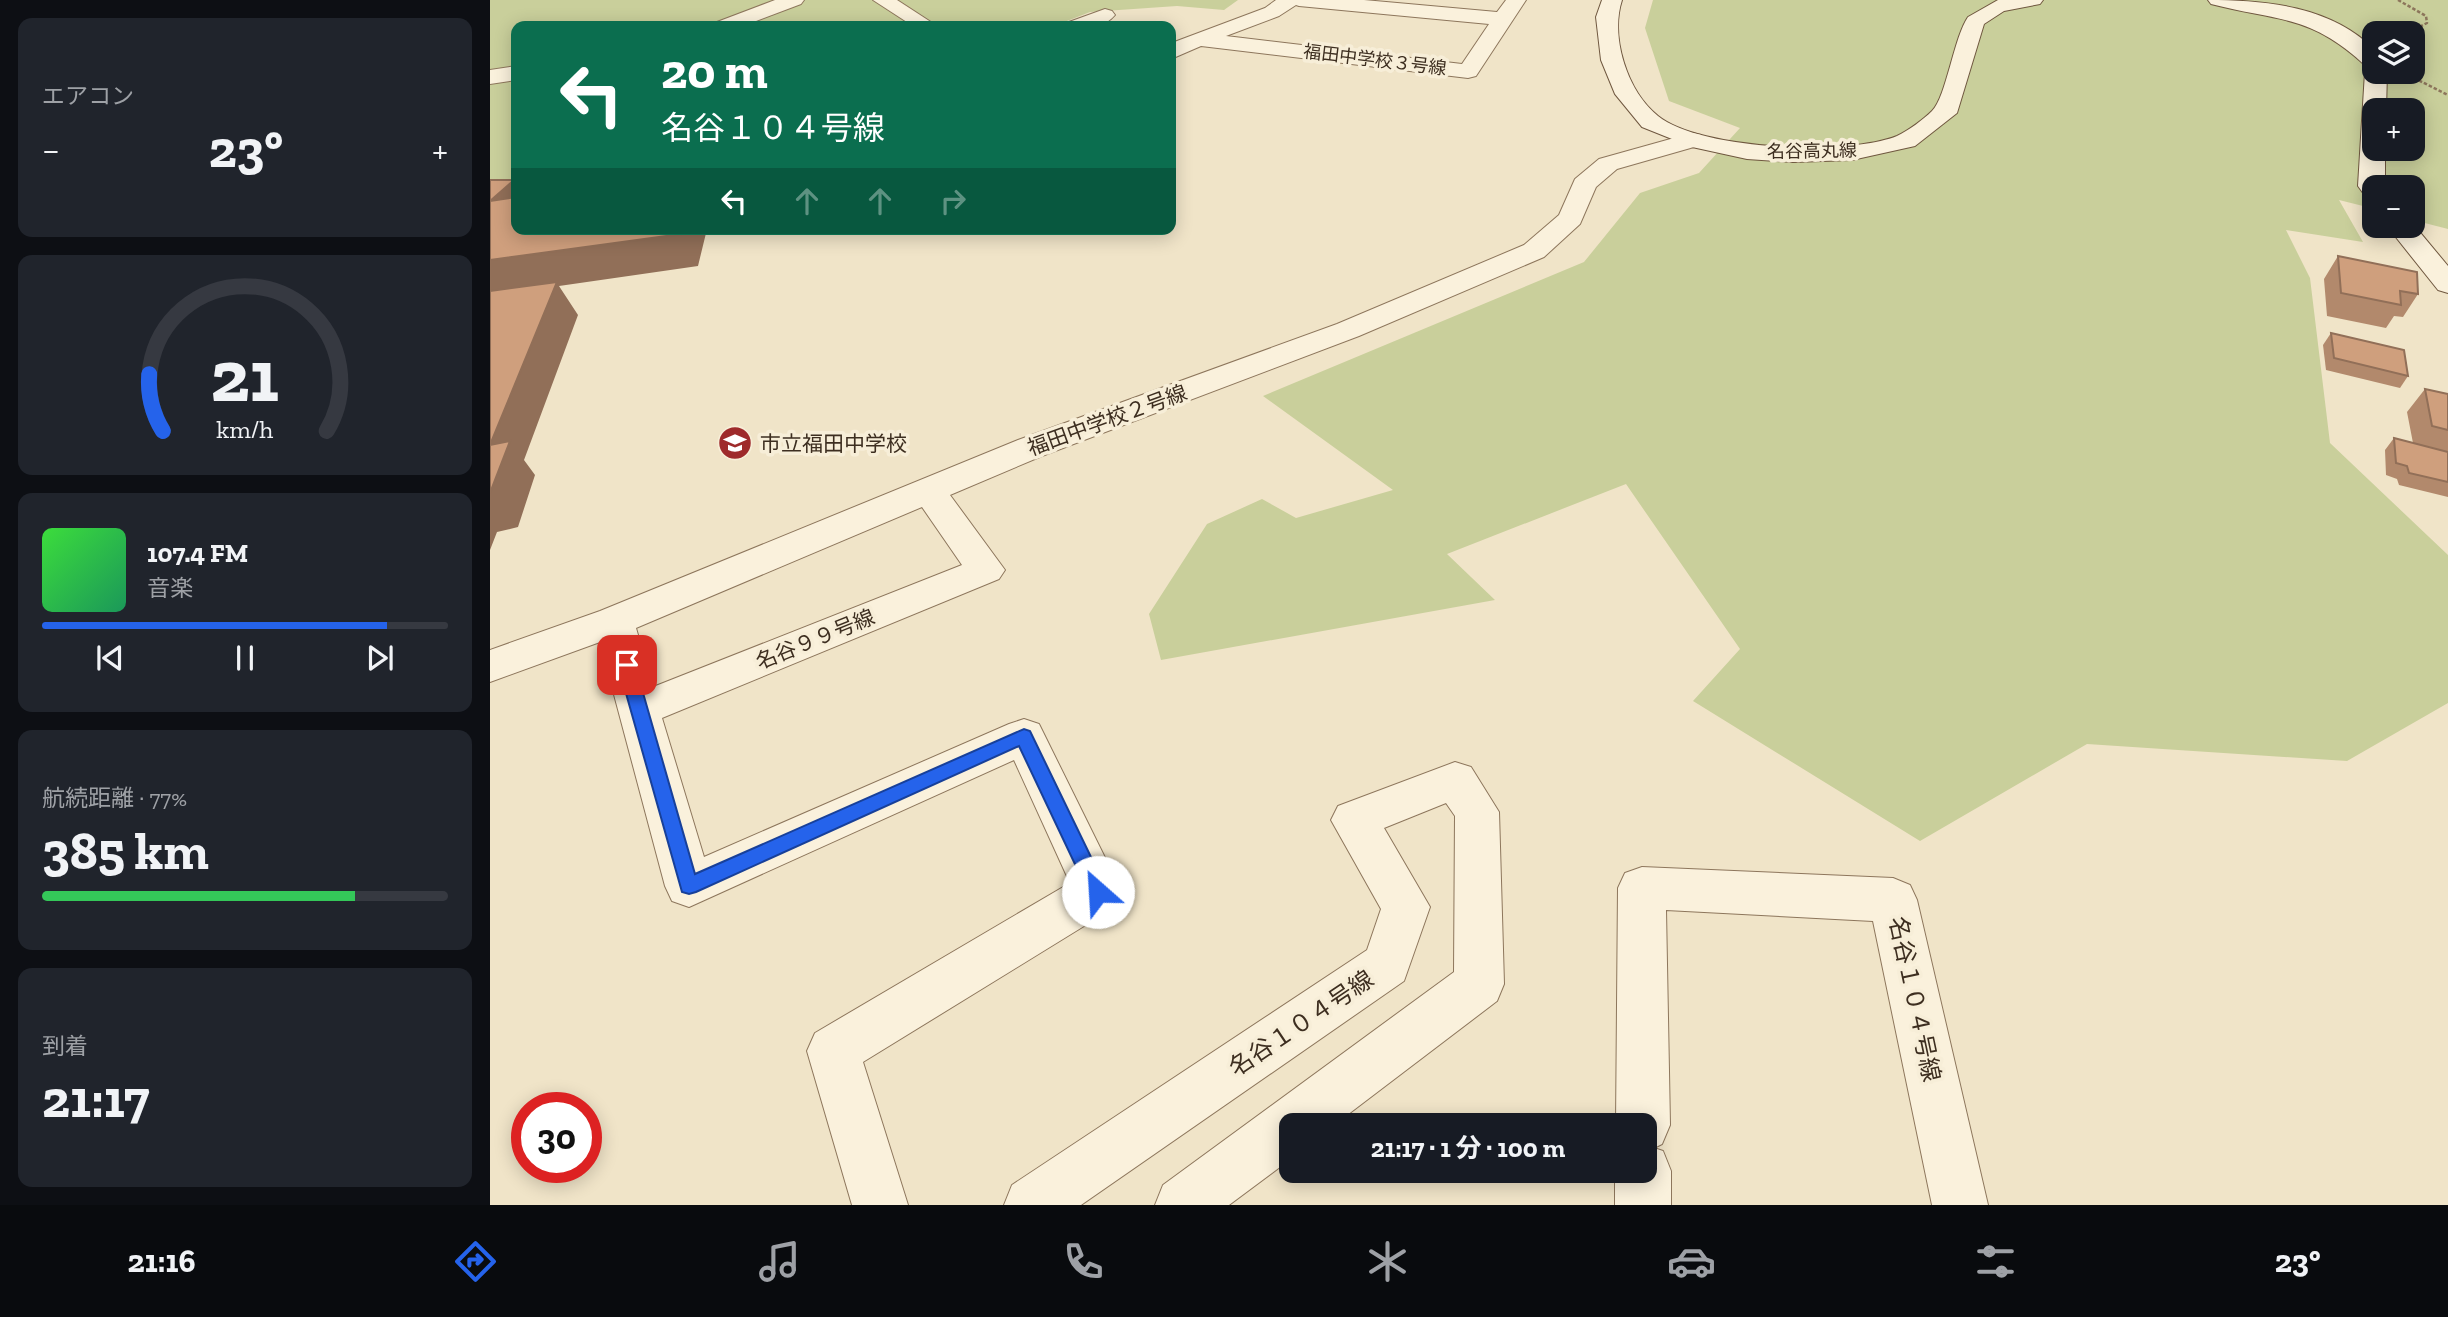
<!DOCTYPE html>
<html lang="ja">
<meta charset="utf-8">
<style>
:root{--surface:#171b24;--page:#20242c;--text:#f1f3f6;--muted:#9ea1a6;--line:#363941;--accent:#2563eb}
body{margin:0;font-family:"Zilla Slab","Noto Sans JP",serif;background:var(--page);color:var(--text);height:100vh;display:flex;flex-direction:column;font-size:26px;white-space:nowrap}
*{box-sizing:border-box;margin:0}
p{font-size:23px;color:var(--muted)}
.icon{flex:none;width:38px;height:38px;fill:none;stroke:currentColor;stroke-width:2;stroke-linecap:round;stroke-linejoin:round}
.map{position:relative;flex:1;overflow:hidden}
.details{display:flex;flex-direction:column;gap:18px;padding:18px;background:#0d0f14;width:490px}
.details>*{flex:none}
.hud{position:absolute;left:21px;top:21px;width:665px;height:214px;border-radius:14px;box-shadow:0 4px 18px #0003;background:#0b6e4f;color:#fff;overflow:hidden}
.buttons{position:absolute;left:1872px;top:21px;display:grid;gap:14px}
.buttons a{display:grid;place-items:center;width:63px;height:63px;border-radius:14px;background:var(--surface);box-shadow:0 4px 18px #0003;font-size:35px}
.speed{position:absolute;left:21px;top:1092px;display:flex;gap:14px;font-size:35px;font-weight:700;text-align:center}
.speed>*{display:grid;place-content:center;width:91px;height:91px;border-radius:50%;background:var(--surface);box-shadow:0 4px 18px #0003;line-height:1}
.speed .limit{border:10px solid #d22;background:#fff;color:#111}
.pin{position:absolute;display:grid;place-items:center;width:60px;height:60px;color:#fff;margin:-30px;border-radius:14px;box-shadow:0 4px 10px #0006}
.me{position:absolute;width:77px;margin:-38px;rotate:334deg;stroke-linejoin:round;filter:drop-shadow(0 0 5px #0008)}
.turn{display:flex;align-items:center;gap:24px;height:147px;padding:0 35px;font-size:32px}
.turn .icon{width:91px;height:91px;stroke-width:2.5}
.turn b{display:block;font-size:49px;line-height:60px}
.lanes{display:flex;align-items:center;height:66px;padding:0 35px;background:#0003;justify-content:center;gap:35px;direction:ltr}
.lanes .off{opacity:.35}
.big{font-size:52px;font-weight:700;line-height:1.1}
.details .tile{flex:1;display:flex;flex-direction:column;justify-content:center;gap:10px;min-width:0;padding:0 24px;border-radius:14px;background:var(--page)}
.details .dial{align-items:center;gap:0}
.dial svg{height:182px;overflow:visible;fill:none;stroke:var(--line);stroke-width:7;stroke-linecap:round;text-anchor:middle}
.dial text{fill:var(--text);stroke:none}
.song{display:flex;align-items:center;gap:21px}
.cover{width:84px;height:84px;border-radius:10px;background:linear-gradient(135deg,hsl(120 70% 55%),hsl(150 70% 35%))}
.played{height:7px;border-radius:4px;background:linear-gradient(90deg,var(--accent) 85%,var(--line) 85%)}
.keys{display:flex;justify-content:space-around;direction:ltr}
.heat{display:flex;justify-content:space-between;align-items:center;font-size:38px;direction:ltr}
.charge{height:10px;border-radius:5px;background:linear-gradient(90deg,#34c759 77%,var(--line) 0)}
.trip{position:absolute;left:789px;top:1113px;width:378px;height:70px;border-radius:14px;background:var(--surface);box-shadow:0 4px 18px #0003;font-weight:700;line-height:70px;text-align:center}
.tabs{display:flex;height:112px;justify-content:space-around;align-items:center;background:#090b0e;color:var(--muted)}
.tabs .icon{width:49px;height:49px}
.tabs .current{color:var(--accent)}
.tabs b{font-size:32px;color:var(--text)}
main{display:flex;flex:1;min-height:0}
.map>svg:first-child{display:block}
</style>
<main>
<section class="details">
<div class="tile"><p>エアコン</p>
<div class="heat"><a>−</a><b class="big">23°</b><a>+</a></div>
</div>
<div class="tile dial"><svg viewBox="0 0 100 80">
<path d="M14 69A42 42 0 1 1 86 69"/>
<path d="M14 69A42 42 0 0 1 8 44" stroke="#2563eb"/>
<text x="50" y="56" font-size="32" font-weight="700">21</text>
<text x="50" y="72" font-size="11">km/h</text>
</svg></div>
<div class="tile">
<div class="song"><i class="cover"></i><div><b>107.4 FM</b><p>音楽</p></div></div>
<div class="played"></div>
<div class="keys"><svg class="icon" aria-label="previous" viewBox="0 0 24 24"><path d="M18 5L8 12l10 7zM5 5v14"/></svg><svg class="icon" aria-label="pause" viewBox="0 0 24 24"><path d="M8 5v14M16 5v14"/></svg><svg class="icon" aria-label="next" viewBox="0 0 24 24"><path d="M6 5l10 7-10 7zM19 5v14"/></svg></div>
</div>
<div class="tile"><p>航続距離 · 77%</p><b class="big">385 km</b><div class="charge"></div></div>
<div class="tile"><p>到着</p><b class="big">21:17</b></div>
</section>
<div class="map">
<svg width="1958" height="1205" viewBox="0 0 1958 1205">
<rect width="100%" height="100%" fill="#f0e4c8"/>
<g fill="#c9cf9b" fill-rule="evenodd">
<path d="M0,0H748L734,10L687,6L600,12L564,26H26V180L0,181Z"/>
<path d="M1163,0H1958V229L1923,220V187H1885V209L1849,200L1873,242L1796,230L1820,278L1840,443L1958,555V703L1857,761L1597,744L1430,841L1203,701L1250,649L1136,484L957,554L1005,600L671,660L659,614L717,524L772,499L806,518L903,490L773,396L1094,262L1150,193L1209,173L1250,128L1179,101L1155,28ZM1885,33H1923V72H1885ZM1885,110H1923V149H1885Z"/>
</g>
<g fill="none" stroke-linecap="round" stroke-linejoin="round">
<g stroke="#8d765c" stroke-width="2">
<g id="street">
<path d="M285,0H314L311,4L253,26H224L227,22Z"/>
<path d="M383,0H407L447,26H423Z"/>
<path d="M786,0H874L1007,12L1016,0H1036L986,76L978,78L711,46L681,59V44L687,41L775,8ZM806,5L809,6L999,24L972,64L736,36L789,16Z"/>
<path d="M615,9L622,11L625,15C614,29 592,27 576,26L579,22Z"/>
<path d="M26,66V80L0,84V70Z"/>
<path d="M1202,133L1211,135L1214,140L1211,145L1127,169L1106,187L1090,224L1054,257L869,336L552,456L460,495L515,570L509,579L172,718L214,857L519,724L534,719L549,724L632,892L625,907L373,1062L418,1205H362L317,1051L325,1033L580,883L524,760L199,907L182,901L175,886L110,642L0,682V650L110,611L528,440L847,324L1034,245L1069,215L1085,179L1109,159ZM432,507L472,565L163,687L146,628Z"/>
<path d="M965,762L981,767L1009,812L1014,984L1007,1001L844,1125H802V1158L739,1205H665L673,1185L964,972L965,816L956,803L894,828L940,907L914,981L591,1205H514L522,1185L877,950L891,909L841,820L848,806Z"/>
<path d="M1152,867L1403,878L1420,885L1427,900L1498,1205H1442L1383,921L1176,910L1180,1125L1172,1144L1164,1148L1173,1151L1181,1171V1205H1125V1171H1155V1125H1126L1128,888L1135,873Z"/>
</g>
</g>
<g stroke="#6f573f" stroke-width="2">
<g id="secondary">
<path d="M1112,0H1132C1120,37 1137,91 1168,116C1210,150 1358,156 1407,136C1418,131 1434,119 1442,111C1456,98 1464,37 1478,17L1508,0H1553L1550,4L1514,11L1494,24L1467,113L1425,146L1362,160L1303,162L1257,159L1202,147L1152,127L1125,94L1111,60L1106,17Z"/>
<path d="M1718,0C1776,0 1841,6 1885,50V72H1897L1896,110H1885V149H1895V187H1885V199L1876,197L1868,186L1875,72L1878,68C1821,14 1791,22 1721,4Z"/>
<path d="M1923,224L1958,266V293L1948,290L1897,226H1923Z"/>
</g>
</g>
<g stroke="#8d765c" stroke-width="2.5" stroke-dasharray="3.5 2" stroke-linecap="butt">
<path d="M1908,0L1936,16L1937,23L1918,33"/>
<path d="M1924,78L1958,95"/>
</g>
<use href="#street" fill="#faf1dc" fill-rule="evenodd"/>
<use href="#secondary" fill="#faf1dc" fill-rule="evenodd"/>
</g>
<g fill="#b2896c">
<path d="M1848,256L1928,294L1913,317L1904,316L1896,328L1837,316L1834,279Z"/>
<path d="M1841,333L1918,376L1910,388L1836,370L1833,345Z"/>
<path d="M1935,389L1958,394V497L1909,485L1907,479L1896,475L1895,450L1904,438L1923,443L1917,412Z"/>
</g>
<g fill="#916f58">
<path d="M24,180L26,184V213L0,201Z"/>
<path d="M192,229H217L208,266L69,286L88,315L34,460L45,475L28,527L7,532L0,550V260Z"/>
</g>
<g fill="#cf9f7d" stroke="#916f58" stroke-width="2">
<path d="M0,180H24L0,201Z"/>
<path d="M26,197V229H192L191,234L0,260V201Z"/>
<path d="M1848,256L1927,272L1928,294L1910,291L1911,305L1851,293Z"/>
<path d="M67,282L0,445L20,441L0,493V291Z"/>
<path d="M1841,333L1914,350L1918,376L1844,358Z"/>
<path d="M1935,389L1958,394V430L1942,426Z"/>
<path d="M1904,438L1958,452V482L1919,473L1917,466L1906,463Z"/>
</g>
<path fill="#2563eb" stroke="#184099" stroke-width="2" d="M137,659L143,661L145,665L205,874L534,729L540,731L615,886L618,892L615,898L608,901L601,898L529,746L206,892L199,894L192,892L128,665L131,661Z"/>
<defs>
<g id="school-disc" transform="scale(1.75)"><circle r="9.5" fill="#9e2a2b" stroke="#f7eed8"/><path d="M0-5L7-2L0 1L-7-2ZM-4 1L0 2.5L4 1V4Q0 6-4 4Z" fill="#fff"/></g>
</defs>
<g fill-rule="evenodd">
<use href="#school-disc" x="245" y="443"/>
</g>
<g text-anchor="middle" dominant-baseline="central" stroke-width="7" stroke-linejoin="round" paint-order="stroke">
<g font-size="18" fill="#3d2e20" stroke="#f7eed8">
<text transform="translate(885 60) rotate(7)">福田中学校３号線</text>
<text transform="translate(1322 151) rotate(-1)">名谷高丸線</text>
</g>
<g font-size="21" fill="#3d2e20" stroke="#f7eed8">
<text transform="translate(617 420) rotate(-20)">福田中学校２号線</text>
<text transform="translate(325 639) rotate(-22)">名谷９９号線</text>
</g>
<g font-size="21" fill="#3d2e20" stroke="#f7eed8" text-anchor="start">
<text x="270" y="443">市立福田中学校</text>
</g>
<g font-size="24" fill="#3d2e20" stroke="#f7eed8">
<text transform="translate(1425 999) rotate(78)">名谷１０４号線</text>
<text transform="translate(811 1023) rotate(-34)">名谷１０４号線</text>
</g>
</g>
</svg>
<div class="buttons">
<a><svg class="icon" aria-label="layers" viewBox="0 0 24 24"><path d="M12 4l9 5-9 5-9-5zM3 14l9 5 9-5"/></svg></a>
<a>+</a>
<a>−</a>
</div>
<div class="speed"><div class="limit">30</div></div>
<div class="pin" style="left:137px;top:665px;background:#d93025"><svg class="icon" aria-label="arrive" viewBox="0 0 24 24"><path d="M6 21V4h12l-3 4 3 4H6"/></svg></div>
<svg class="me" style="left:608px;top:892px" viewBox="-20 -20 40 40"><circle r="19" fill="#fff"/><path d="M0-13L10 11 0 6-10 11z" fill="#2563eb"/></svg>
<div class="trip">21:17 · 1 分 · 100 m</div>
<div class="hud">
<div class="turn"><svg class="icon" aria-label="left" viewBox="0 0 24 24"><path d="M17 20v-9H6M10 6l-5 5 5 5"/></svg><div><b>20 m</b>名谷１０４号線</div></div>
<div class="lanes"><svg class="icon" aria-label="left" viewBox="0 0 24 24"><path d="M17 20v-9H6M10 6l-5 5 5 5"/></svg><svg class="icon off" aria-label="ahead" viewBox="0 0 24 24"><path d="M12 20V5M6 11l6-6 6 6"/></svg><svg class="icon off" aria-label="ahead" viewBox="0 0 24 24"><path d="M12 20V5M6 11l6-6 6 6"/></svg><svg class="icon off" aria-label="right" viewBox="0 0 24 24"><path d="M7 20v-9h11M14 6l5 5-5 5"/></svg></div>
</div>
</div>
</main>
<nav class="tabs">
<b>21:16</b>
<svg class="icon current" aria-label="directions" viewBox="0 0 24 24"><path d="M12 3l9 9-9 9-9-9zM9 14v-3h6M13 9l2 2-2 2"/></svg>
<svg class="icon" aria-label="music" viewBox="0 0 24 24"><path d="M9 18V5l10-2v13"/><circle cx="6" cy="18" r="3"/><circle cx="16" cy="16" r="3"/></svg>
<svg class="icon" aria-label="phone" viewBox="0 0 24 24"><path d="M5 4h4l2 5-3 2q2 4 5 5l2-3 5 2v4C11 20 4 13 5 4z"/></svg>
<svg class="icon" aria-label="climate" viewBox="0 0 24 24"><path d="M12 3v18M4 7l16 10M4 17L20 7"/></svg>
<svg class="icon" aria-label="car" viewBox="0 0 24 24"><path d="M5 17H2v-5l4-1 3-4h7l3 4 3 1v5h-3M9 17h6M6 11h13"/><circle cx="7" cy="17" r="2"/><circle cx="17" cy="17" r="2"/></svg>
<svg class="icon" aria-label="filters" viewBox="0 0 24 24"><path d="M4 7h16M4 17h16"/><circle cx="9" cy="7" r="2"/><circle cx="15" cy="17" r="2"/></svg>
<b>23°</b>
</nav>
